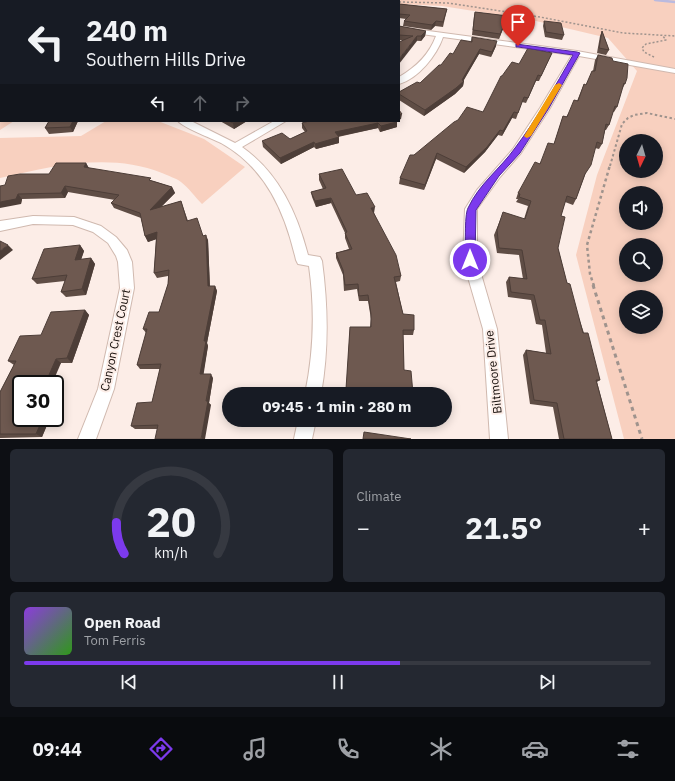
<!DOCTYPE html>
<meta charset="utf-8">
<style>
:root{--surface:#171b24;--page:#242831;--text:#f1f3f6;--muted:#9ea1a6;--line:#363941;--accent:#7c3aed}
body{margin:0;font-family:"IBM Plex Sans",sans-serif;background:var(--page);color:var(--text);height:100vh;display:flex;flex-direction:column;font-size:15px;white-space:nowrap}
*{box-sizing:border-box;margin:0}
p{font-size:13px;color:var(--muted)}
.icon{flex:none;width:22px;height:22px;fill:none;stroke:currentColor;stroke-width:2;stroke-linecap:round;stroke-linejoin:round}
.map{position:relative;height:439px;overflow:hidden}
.panel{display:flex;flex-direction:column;gap:10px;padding:10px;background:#0d0f14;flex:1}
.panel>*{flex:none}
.top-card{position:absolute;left:0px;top:0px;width:400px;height:122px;box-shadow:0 2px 10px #0003;background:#171b24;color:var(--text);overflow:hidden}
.needle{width:26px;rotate:185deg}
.tools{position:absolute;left:619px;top:134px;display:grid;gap:8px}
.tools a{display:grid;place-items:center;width:44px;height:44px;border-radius:50%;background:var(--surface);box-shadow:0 2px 10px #0003;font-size:20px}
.speed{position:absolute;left:12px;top:375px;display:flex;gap:8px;font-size:20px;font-weight:700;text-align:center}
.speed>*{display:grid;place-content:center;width:52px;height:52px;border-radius:50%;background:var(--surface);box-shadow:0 2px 10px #0003;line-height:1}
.speed .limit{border:2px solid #111;border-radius:6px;background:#fff;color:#111}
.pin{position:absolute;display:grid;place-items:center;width:34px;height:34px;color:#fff;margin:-41px -17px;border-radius:50% 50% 50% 0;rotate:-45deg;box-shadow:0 0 4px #0007}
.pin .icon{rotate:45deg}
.me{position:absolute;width:44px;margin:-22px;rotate:0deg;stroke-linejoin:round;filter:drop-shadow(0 0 3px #0008)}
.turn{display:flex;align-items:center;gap:14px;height:84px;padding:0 20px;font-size:18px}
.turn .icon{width:52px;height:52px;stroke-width:2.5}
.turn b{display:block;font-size:28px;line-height:34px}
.lanes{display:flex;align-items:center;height:38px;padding:0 20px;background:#0003;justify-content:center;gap:20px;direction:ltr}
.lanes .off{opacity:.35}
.big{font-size:30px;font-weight:700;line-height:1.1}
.panel .tile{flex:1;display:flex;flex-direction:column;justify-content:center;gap:6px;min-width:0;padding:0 14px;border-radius:6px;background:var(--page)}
.panel .dial{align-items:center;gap:0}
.dial svg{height:104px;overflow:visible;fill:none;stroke:var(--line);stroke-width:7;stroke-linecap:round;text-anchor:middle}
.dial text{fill:var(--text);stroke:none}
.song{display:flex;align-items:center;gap:12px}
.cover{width:48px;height:48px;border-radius:6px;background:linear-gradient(135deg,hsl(270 70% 55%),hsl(110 70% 35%))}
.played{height:4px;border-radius:2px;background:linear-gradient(90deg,var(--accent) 60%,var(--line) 60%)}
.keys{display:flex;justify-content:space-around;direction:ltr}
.heat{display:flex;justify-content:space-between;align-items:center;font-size:22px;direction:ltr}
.panel .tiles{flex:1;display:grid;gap:10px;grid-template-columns:1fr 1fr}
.tile:last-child{grid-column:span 2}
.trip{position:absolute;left:222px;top:387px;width:230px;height:40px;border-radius:20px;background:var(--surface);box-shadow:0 2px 10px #0003;font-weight:700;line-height:40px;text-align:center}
.dock{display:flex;height:64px;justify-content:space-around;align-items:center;background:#090b0e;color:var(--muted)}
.dock .icon{width:28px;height:28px}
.dock .selected{color:var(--accent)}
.dock b{font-size:18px;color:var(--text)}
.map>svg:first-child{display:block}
</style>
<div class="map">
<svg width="675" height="439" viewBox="0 0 675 439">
<rect width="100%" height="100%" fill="#fcede7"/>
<g fill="#f8d0bf" fill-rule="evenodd">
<path d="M125,0H675V439H624L576,255L597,175L637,71L608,38L536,21L442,6L399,4V1H121ZM626,141H656V171H626ZM626,193H656V223H626ZM626,245H656V275H626ZM626,297H656V327H626Z"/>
<path d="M1,47V121H14L0,130Z"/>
<path d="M106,121H158L204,139L245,167L202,204C195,197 189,188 181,182C176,178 168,176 162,173C110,152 52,166 0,178V138L81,136Z"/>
</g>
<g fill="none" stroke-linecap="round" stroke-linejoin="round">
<path stroke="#babadf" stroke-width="2.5" d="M655,0L675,2"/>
<g stroke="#d0b9af" stroke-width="2">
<g id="street">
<rect x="335" y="0" width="7" height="1"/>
<path d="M399,27L577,51L675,69V73L579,56L550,108L521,153L500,177L477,209V260L497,329L508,439H490L483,329L463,260L465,209L477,190L513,149L540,108L572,55L443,37C437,55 418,79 399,84V77C416,67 429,55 436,36L399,31Z"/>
<path d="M178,121H191L235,143L274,121H286L242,147C279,173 297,213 308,255L320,257L322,261C328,306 329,349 321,394H305C314,351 315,309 309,266L298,264L296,260C285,212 266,168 221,143C211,138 184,128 178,121Z"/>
<path d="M33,216L74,217L101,226L116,237L127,250L132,262L134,288L114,389L96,439H78L98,389L120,288L118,262L116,256L108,243L93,232L73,225L33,224L0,231V221Z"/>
<path d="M298,420H316L312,439H294Z"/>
</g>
</g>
<g stroke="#9f938d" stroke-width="1.5" stroke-dasharray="2 2" stroke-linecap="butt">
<path d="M386,0L389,1"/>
<path d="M130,1L134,0"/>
<path d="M399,2L448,3L540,17L623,33L675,36"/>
<path d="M654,57L644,52L642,48L646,44L666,40L662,35"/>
</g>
<path stroke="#9f938d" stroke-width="2" stroke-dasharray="2.5 2.5" stroke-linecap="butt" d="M610,166L622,124L628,118L634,115L647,113L675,119"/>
<path stroke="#9f938d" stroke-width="2.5" stroke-dasharray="3 3" stroke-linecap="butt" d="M594,286L590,274L587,245L610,165"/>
<path stroke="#9f938d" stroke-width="3" stroke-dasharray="4 4" stroke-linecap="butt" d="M593,285L642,439"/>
<use href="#street" fill="#fff" fill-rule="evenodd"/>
</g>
<g fill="#5f4d45">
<path d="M399,4L447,9L443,27L435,26L431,30L403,26L404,21L406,19L399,18Z"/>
<path d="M475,12L508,16L506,21L499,39L472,35L474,16Z"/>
<path d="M544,21L564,35L562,40L545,37L543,26Z"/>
<path d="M399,26L426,31L425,36L421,41L399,40Z"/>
<path d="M602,31L609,50L606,55L597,53L600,36Z"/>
<path d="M472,37L496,46L491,57L479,54L464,80L463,86L455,94L424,116L399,100V92L420,83L441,65L453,54L471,41Z"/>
<path d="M552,53L539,81H536L526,103L522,102L516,119L512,118L502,136L498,135L485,152L464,173L436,159L424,190L399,184L400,178L414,155L483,112L502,76L519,64Z"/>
<path d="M598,55L613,61L625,84L622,89L617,107L614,112H613L609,125L606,130H605L602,144L599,149L595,148L576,199L573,205L565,202L561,216L558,248L567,283L600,380L597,382L612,439H559L553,407L530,404L523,355L526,350L546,353L542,325L536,324L531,300L508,297L506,282L509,277L523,279L519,255L497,253L494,235L501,218L524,219L528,206L516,202L518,199H516L518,193L554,144L561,122L563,116L566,117L577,101L584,84L586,85L593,71L595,60Z"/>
<path d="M49,121H78L73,132L49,134L45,128Z"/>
<path d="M220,121H247L234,129Z"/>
<path d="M397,121V127L380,132L378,128L338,137L339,143L316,149L314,147L281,164L263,147L262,141L290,139L305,132L302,128V123Z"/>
<path d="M86,163L89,168L153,181L172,187L175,193L161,207L181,201L188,221L208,240L210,286H215L217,291L207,343L208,346L203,374L213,378L209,403L211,405L157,429H135L131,426L152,402L160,369H140L137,365L146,333L143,329L159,312L168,284V276L157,278L154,273L156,239L148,242L145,236L141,218L114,208L111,203L115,200L68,192L65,198L22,199L21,204L5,185L49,174Z"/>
<path d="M319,174L356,195L374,213L401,276L400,281L396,282L403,314L414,330L413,335H403L404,370L413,394H357L346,393L350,327H370L371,319L368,301H359L357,289L344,291L343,275L336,258V253L349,249L345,238V233L331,203L316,207L312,197L311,192L323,189L319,180Z"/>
<path d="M80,245L84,251L81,260L91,258L95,264L86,295L66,297L61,292L65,281L37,284L32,279Z"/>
<path d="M85,310L89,315L72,363H61L21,418H50L42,437L0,438V392L14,365L8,361Z"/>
<path d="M396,420H413L412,421Z"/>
</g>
<g fill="#4d3e38">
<path d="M81,0H103L99,1H81Z"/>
<path d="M508,16L506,21L499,39L500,34Z"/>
<path d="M436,21L435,26L431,30L432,25Z"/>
<path d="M426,31L425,36L421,41V36Z"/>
<path d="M0,34H1V40L0,41Z"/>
<path d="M417,36V41L399,64V59Z"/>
<path d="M497,41L496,46L491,57L492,52Z"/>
<path d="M480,49L479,54L463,81H464L463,86L455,94L424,116L425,110L462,80Z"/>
<path d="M514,112L512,118L502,136L503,131Z"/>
<path d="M402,114L401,119L399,120V115Z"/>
<path d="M73,121H78L73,132L70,127Z"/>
<path d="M237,121H247L234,129L233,123Z"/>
<path d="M397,122V127L380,132L381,126Z"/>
<path d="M378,123V128L335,137V132Z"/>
<path d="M500,130L498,135L485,152L464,173L466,167Z"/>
<path d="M339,137V143L316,149L315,144Z"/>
<path d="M314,142V147L281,164L280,158Z"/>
<path d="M437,153L436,159L424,190L425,185Z"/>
<path d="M86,163L89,169L84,167Z"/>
<path d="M65,186L68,192L65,198L61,193Z"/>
<path d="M172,187L175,193L152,216L150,210Z"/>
<path d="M18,194L22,199L21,204L0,208V202Z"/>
<path d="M331,198V203L316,207L315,201Z"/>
<path d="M375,207L374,213H371V208Z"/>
<path d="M157,232L160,238L148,242L145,236Z"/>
<path d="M206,235L208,240L210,291L208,286Z"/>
<path d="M8,245L13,250L0,260V251Z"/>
<path d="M80,245L84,251L79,265L75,260Z"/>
<path d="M91,258L95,264L86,295L82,289Z"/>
<path d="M215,286L217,291L207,343L208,346L203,378L200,374L204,341Z"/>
<path d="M85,310L89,315L72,363L67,358Z"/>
<path d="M56,359L61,363L52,384H45Z"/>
<path d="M211,374L213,378L209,403L211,405L205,439H201Z"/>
<path d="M43,418H50L42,437L36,434Z"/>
</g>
<g fill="#6e5950" stroke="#4d3e38">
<path d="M0,0H83H81L82,1H1V34H0Z"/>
<path d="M399,4L447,9L443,22L436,21L432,25L404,21L410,15L399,14Z"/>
<path d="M475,12L508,16L500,34L473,30Z"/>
<path d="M544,21L561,23L564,35L546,32Z"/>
<path d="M399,26L426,31L421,36H417L399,59V42L413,36L399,35Z"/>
<path d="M602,31L609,50L599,48Z"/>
<path d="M472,37L497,41L492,52L480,49L462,80L464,81L456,88L425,110L399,94V92L417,82L420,83L439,65H441L450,53L453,54L461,40L472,42Z"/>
<path d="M528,48L552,53L541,76L538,75L528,98L524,97L518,113L514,112L503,131L500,130L487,147L466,167L437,153L425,185L400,178L410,155H414L454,122L458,120L467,107L483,112L501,76H502L512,62L519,64Z"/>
<path d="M598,55L612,58L613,61L628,64L627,78L625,84L624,83L617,107L615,106L609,125L606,124L602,144L597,142L591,165L585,174L576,199L567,196L561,216L565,217L558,248L567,283L570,284L583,333H588L600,380H596L612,439H564L557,403L534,400L526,350L551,354L545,320H540L534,295L511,292L509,277L527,279L522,250L499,248L497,230L503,212L525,219L531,201L519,197L520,194L518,193L535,162L540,164L548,143L554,144L563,116L567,117L574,100L578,101L584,84L586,85L592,71H595Z"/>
<path d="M399,110L402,114L399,115Z"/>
<path d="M49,121H73L70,127L45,128Z"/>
<path d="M229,121H237L233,123Z"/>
<path d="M309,121H397V122L381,126L378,123L335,132L339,137L315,144L314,142L280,158L262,141L282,133L290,139L307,131L302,123Z"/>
<path d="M56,163H86L84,167L151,178L149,180L172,187L150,210L181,201L187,221L197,218L203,236L206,235L208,286H215L204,341H206L200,374H211L206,401H208L201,439H155L158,425L131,426L137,403L152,402L161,364L137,365L147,329H143L149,312H159L168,284L169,270L154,273L157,232L145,236L140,213L111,203L119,195L65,186L61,193L18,194L16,199L0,202V186L5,185L8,176L20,174H49Z"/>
<path d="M342,169L356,195L367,193L375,207L371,208L396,255L401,276L394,277L403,314L414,315V330H403L404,370L411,371L413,394H374V391L346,389L350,327H371V314L368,295L359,296L358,284L345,285L343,270L336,253L352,249L345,233L347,232L331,198L315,201L311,192L326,188L319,174Z"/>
<path d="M0,241L8,245L0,251Z"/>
<path d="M80,245L75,260L91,258L82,289L61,292L67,275L32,279L44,249Z"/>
<path d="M85,310L67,358L56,359L45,384H21V418H43L36,434H0V392L16,361H8L20,336L41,335L51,312Z"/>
<path d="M364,432L411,439H363Z"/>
</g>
<path fill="#7c3aed" stroke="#51269a" d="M516,44L577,52L580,53L549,108L520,153L499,176L476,210L475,260L474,263H467L465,260C466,249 464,216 468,208C479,184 500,169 515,148C537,119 555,86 573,55L518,47H516Z"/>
<path fill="#f59e0b" d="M559,83L562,85L531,136L527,138L525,137L524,136L555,85Z"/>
<g text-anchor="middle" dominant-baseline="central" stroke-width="4" stroke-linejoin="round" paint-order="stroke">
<g font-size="12" fill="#160e0a" stroke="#fcede7">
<text transform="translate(115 340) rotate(-78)">Canyon Crest Court</text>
<text transform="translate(493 372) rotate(-96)">Biltmoore Drive</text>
</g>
</g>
</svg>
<div class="tools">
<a><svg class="needle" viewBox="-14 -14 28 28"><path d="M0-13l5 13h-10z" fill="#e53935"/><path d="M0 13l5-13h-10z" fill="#9ea1a6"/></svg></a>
<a><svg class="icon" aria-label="sound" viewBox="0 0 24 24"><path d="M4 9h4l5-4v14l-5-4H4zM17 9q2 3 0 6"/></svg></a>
<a><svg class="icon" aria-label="search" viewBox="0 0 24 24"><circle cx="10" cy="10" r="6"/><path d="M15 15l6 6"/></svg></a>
<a><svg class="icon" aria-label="layers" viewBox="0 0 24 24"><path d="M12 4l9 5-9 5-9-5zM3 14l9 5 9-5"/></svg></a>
</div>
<div class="speed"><div class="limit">30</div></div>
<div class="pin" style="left:518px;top:46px;background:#d93025"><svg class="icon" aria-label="arrive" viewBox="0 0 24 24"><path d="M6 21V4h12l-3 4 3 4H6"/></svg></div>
<svg class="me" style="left:470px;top:260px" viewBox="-20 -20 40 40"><circle r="17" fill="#7c3aed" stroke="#fff" stroke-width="3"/><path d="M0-11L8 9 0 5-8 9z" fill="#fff"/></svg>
<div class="trip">09:45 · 1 min · 280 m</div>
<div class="top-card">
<div class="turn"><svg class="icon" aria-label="left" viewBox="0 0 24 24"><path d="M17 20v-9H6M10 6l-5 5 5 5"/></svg><div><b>240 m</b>Southern Hills Drive</div></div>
<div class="lanes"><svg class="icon" aria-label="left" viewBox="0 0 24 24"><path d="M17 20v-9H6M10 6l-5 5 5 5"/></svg><svg class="icon off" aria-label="ahead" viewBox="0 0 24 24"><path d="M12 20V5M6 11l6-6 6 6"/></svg><svg class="icon off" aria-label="right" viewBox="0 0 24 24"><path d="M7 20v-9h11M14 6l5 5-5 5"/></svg></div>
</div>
</div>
<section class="panel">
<div class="tiles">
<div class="tile dial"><svg viewBox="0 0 100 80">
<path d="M14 69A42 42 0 1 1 86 69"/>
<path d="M14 69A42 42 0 0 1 8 45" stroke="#7c3aed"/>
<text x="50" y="56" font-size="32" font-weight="700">20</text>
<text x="50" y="72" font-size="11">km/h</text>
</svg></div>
<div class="tile"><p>Climate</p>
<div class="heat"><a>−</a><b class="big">21.5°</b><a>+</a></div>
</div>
<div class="tile">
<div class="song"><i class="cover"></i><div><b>Open Road</b><p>Tom Ferris</p></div></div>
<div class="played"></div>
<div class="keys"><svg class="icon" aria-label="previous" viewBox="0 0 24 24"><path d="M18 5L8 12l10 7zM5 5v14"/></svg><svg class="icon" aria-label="pause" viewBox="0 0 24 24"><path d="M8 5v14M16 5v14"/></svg><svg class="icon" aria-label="next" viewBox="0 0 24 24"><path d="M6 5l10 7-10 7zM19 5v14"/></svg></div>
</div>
</div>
</section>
<nav class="dock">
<b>09:44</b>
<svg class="icon selected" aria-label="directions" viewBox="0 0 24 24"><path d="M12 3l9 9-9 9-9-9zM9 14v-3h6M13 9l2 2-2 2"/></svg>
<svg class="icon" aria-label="music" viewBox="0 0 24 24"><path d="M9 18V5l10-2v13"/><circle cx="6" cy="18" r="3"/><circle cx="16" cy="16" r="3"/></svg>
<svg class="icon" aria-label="phone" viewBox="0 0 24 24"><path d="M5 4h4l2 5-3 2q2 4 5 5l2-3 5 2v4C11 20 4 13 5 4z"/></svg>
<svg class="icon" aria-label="climate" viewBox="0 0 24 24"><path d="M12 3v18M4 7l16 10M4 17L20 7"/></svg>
<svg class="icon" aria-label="car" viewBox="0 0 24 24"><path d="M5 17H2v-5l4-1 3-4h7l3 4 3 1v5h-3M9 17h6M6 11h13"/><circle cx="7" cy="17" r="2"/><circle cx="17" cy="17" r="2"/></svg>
<svg class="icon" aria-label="filters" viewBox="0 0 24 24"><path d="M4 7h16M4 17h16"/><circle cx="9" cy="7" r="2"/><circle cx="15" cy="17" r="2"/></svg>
</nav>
